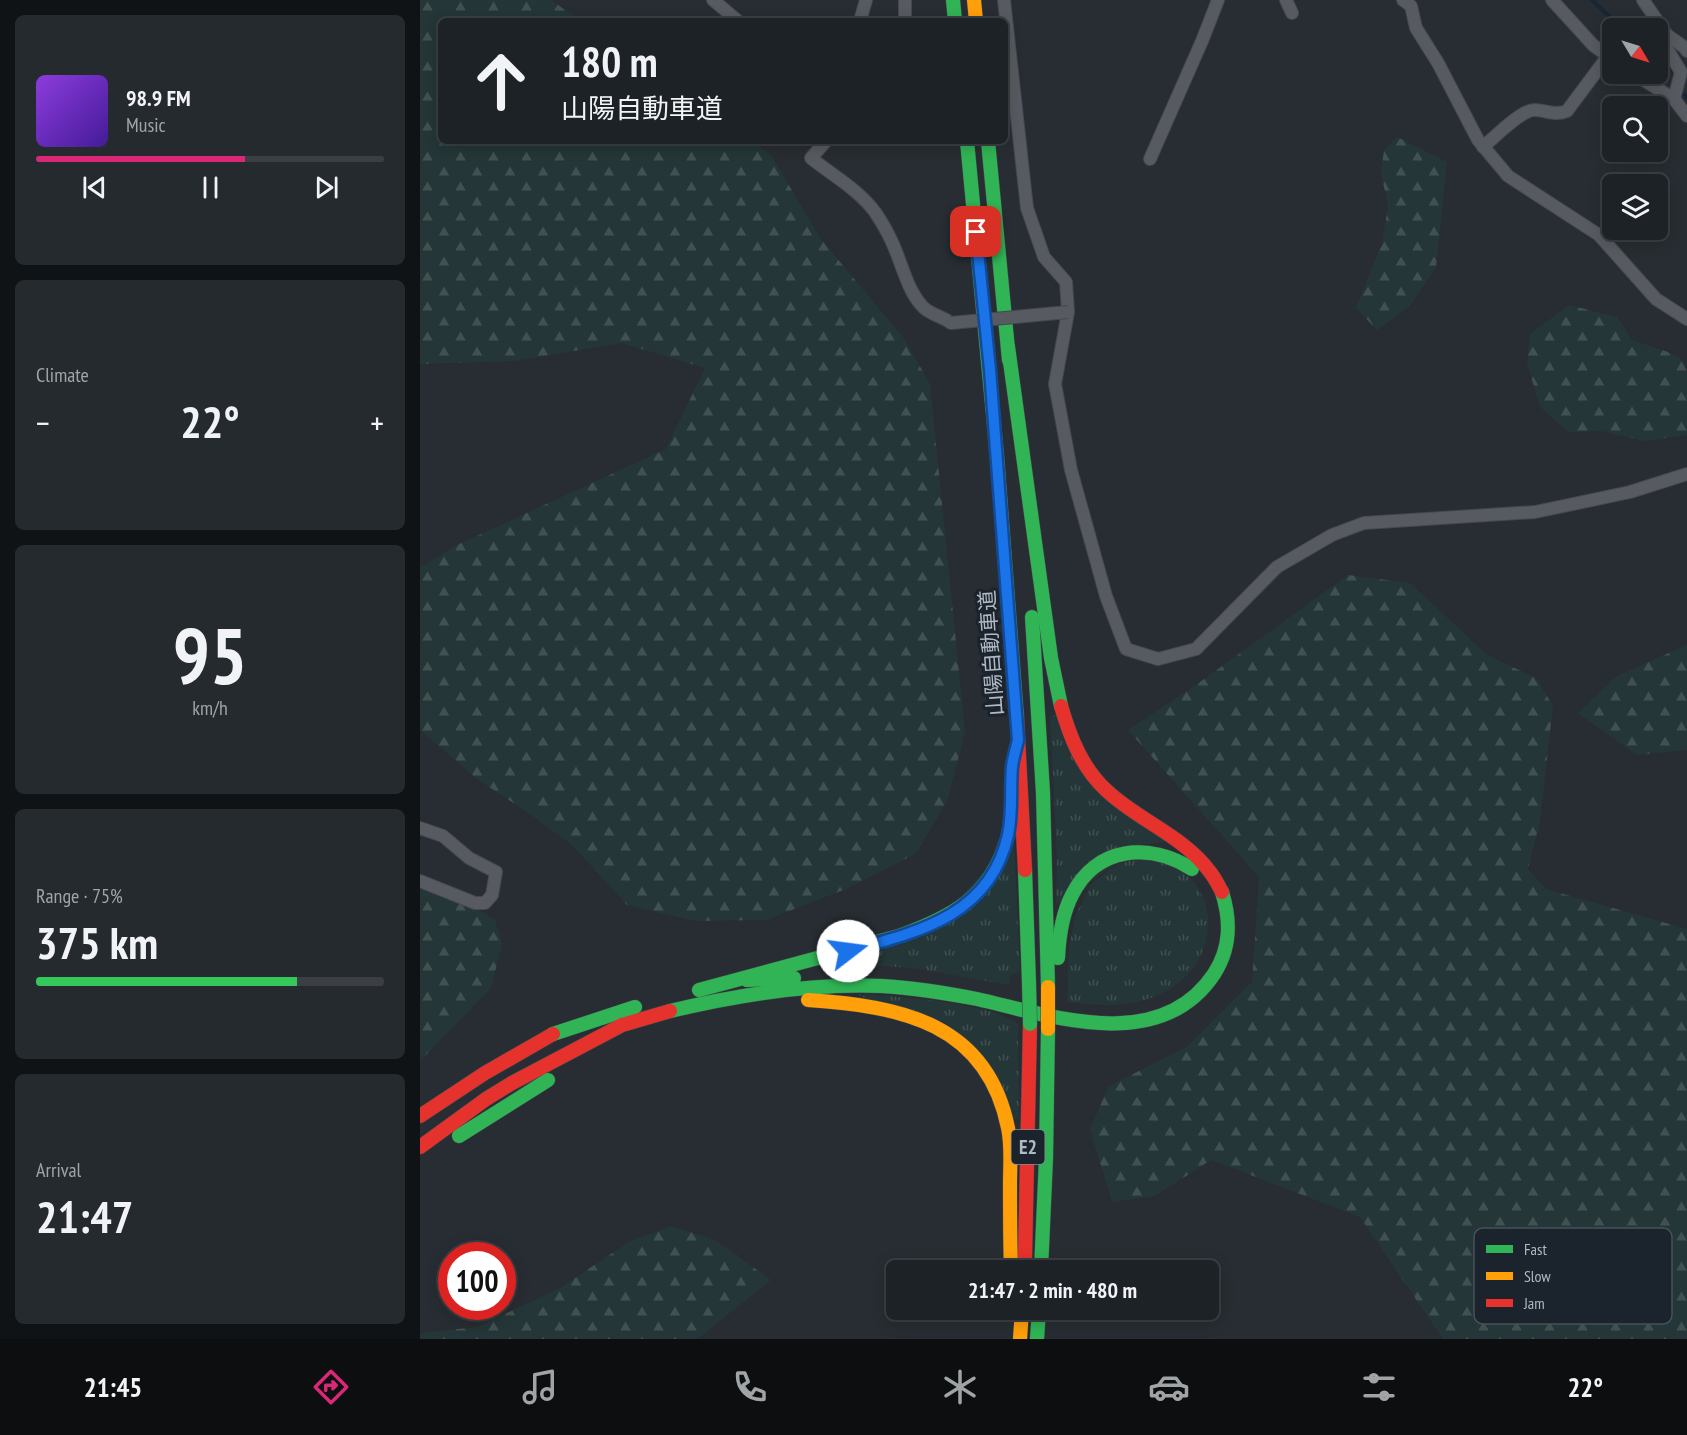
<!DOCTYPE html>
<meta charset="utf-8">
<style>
:root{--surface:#1d2226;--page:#252a2e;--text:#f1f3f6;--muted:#a0a4a7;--line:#3b3f43;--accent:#db2777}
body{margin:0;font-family:"PT Sans Narrow","Noto Sans JP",sans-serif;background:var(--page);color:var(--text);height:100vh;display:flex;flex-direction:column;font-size:22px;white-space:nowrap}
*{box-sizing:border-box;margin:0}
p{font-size:20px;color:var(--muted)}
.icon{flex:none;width:33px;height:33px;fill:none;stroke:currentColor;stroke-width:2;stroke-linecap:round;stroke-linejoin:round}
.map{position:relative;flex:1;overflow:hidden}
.drawer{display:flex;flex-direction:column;gap:15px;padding:15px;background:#101315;width:420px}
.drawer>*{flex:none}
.hud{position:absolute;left:18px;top:18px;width:570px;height:126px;border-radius:9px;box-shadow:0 3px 15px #0003,0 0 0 2px var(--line);background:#1d2226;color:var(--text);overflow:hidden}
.needle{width:39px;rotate:128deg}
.controls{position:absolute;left:1182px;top:18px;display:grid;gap:12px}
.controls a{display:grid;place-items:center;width:66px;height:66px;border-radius:9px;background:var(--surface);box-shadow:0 3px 15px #0003,0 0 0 2px var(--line);font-size:30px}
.speed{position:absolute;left:18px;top:1242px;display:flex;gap:12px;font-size:30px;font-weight:700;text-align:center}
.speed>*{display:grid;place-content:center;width:78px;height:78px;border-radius:50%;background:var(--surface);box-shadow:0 3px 15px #0003,0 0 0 2px var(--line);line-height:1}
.speed .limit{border:9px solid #d22;background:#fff;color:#111}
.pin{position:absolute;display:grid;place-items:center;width:51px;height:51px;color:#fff;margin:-26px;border-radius:12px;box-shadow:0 3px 9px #0006}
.me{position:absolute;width:66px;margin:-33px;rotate:75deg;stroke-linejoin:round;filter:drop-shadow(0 0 4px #0008)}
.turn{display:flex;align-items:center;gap:21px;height:126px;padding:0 24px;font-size:27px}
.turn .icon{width:78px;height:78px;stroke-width:2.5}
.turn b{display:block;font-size:42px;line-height:51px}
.big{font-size:45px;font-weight:600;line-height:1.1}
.drawer .card{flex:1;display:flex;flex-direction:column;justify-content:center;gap:9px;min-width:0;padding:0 21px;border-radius:9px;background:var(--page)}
.drawer .dial{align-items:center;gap:0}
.dial b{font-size:78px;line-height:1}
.song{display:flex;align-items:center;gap:18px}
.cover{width:72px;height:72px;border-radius:9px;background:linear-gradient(135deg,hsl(270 70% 55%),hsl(260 70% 35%))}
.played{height:6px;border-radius:3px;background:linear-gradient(90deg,var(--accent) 60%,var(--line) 60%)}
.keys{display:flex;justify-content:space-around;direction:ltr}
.heat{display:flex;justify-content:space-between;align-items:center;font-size:33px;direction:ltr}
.charge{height:9px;border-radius:4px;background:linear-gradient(90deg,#34c759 75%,var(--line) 0)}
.trip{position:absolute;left:466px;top:1260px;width:333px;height:60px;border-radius:9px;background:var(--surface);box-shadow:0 3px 15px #0003,0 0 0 2px var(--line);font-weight:600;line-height:60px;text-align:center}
.tab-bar{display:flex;height:96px;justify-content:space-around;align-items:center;background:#0c0e0f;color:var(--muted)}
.tab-bar .icon{width:42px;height:42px}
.tab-bar .selected{color:var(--accent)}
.tab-bar b{font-size:27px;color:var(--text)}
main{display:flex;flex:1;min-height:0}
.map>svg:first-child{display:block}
</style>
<main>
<section class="drawer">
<div class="card">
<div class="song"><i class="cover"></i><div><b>98.9 FM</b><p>Music</p></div></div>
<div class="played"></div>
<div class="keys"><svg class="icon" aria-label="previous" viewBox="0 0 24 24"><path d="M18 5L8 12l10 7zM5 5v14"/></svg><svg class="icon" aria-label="pause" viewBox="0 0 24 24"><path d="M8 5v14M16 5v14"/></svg><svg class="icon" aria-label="next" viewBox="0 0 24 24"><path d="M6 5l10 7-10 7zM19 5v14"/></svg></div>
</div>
<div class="card"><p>Climate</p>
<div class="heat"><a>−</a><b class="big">22°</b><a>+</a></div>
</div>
<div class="card dial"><b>95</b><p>km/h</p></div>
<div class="card"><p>Range · 75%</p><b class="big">375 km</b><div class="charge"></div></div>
<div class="card"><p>Arrival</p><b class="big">21:47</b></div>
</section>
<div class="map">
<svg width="1267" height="1339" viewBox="0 0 1267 1339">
<defs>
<pattern id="grass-tufts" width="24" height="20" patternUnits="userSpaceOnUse" patternTransform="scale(1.5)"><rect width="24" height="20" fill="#243637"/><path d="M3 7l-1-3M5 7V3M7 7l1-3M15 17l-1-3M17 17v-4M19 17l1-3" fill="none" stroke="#415152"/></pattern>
<pattern id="forest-firs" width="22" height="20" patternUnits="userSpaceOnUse" patternTransform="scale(1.5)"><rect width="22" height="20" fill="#243637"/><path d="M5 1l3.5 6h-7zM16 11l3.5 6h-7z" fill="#415152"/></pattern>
</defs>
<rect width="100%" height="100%" fill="#272d32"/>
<g fill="url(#grass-tufts)">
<path d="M630,715H636L645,742L749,842L725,844L636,905L637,858Z"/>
<path d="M594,839L600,972L591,974L589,985L493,968L419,963L504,936Z"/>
<path d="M726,857C743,863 757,867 771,879C779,887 785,900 787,911C793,949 772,980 738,995C710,1008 677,1006 647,1002L649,948L655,917L671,884L698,864Z"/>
<path d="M437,994C474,996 570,1002 598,1024L599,1119L590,1120L566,1058Z"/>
</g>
<g fill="url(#forest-firs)">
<path d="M0,0H131L161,21H21V141H332L351,155L400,238L485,340L510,384L545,732L527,802L495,854L426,889L346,920L275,921L207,905L152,845L107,812L57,779L0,730V568L37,545L246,449L285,368L202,343L94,361L0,364Z"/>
<path d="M977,137L1027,162L1016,267L990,306L957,330L936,308L962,243L968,206L961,173L964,150Z"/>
<path d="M1149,305L1197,317L1212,340L1251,353L1263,360L1267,372V435L1225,441L1181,431L1148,432L1120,407L1107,363L1110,334Z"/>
<path d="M928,575L990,583L1067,655L1116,678L1133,706L1120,821L1108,869L1126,889L1267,929V1339H1023L940,1217L791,1160L735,1196L692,1202L670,1129L689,1086L767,1047L832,982L839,877L708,730L769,690Z"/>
<path d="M1267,645V750L1217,755L1158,713L1197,676Z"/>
<path d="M0,874L75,920L82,944L71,988L0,1061Z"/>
<path d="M251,1226L295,1240L351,1280L277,1339H0V1333L57,1327L140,1288L209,1242Z"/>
</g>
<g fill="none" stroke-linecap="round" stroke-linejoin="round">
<g stroke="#182633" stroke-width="4">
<path d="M1172,0L1196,23L1199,28"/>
<path d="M1238,54L1248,61L1253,70"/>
<path d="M1265,95L1267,98"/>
</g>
<g stroke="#44494f" stroke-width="14">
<g id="street">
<path d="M293,0L318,21"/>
<path d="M584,0L607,208L624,257L646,282L648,312L635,384L651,470L686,596L706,649L738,659L776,649L857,567L912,535L944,523L1115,512L1210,492L1267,474"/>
<path d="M866,0L872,13"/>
<path d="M983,0L991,6L996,28L1018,63L1058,140L1088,176L1179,235L1236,299L1267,319"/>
<path d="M1132,0L1173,45L1192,59"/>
<path d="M1223,0L1247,35L1264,47L1267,51"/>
<path d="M440,21L446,0"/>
<path d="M485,21V0"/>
<path d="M1214,74L1254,99L1261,72L1244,44L1247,35"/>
<path d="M1254,99L1267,116"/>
<path d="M406,141L391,158C412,175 439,190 455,212C461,221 467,231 471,240C482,262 486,289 503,307C511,315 522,316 531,323"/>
<path d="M1063,147C1074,138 1101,110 1114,110C1126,110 1135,116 1147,111L1188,56"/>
<path d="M730,159L782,41L798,0"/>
<path d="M0,828L23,836L49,858L76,872L72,895L65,903H55L0,881"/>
</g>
</g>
<g stroke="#44494d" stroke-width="15">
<g id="fast">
<path d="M533,0L535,21"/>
<path d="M547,141L577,456L597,718"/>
<path d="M568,141L589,360"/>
<path d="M588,347L631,658L641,706"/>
<path d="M612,617L623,793L628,987"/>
<path d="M605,870L609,983"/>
<path d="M638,958C639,936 642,914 652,895C676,846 730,842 772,869"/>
<path d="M327,980L374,978"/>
<path d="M279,990L479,936C532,917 570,897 587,839C591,827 591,811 592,798"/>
<path d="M250,1011C317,995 394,983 462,986C494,988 526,993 557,999C632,1016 740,1055 794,974C811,948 811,921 802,892"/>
<path d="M133,1034L215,1007"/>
<path d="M39,1136L128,1080"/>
<path d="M621,1270L626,1158L628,1029"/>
<path d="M617,1339L619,1310"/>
</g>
</g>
<g stroke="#44494d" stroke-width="15">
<g id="slow">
<path d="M554,0L556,21"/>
<path d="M388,1000C481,1006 567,1023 588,1128C592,1146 590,1165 590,1183C590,1212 590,1241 591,1270"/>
<path d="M600,1339L602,1310"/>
</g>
</g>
<g stroke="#44494d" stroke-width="15">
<g id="jam">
<path d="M641,706C650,737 662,768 686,790C717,820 764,836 790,872C795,878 798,885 802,892"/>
<path d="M597,718L605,870"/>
<path d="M0,1116L65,1073L133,1034"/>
<path d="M0,1147L66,1099L92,1083L202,1025L250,1011"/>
<path d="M605,1257L610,1024"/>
</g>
</g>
<use href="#street" stroke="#575b61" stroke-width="12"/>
<use href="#fast" stroke="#30b455" stroke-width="14"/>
<use href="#slow" stroke="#ff9f0a" stroke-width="14"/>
<use href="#jam" stroke="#e5322d" stroke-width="14"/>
<g stroke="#44494f" stroke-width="14" stroke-linecap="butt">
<path id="street-bridge" d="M531,323L648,312"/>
</g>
<g stroke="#44494d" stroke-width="15" stroke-linecap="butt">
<path id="fast-bridge" d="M609,983L610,1024"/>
</g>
<g stroke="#44494d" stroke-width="15" stroke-linecap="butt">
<path id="slow-bridge" d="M628,987V1029"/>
</g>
<use href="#street-bridge" stroke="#575b61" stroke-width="12"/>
<use href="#fast-bridge" stroke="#30b455" stroke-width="14"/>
<use href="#slow-bridge" stroke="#ff9f0a" stroke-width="14"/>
</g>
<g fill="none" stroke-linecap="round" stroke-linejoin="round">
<g stroke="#114b97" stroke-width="15">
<path id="route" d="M428,951C498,932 570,916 588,835C593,812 590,790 592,767C593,758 596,749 598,740L570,370L556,232"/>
</g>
<use href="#route" stroke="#1a73e8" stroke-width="10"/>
</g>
<g text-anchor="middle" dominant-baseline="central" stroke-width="6" stroke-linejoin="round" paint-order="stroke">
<rect fill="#1b232c" stroke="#838c96" stroke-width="1.5" x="591.5" y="1130" width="33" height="34" rx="4.5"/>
<g font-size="20" font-weight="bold" fill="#b0b9c4">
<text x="608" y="1147">E2</text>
</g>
<g font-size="21" fill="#b0b9c4" stroke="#1b232c">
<text transform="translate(571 653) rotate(-94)">山陽自動車道</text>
</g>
</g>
<rect x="1054" y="1228" width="198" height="96" rx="9" fill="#1b232c" stroke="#48505a" stroke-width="1.5"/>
<rect x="1066" y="1245" width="27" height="8" fill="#30b455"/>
<rect x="1066" y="1272" width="27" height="8" fill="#ff9f0a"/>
<rect x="1066" y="1299" width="27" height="8" fill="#e5322d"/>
<g font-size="16" fill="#b0b9c4">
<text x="1104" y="1255">Fast</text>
<text x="1104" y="1282">Slow</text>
<text x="1104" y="1309">Jam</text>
</g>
</svg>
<div class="controls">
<a><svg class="needle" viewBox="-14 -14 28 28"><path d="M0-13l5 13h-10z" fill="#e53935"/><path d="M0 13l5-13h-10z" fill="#a0a4a7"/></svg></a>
<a><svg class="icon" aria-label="search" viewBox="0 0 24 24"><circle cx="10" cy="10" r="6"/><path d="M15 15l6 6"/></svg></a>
<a><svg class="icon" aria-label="layers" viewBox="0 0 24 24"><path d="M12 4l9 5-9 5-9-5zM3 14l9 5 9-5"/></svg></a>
</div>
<div class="speed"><div class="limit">100</div></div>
<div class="pin" style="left:556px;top:232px;background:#d93025"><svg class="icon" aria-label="arrive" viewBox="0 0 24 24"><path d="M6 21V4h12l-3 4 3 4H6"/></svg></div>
<svg class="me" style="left:428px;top:951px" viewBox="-20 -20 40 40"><circle r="19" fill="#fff"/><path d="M0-13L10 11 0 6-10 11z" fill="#1a73e8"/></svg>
<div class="trip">21:47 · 2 min · 480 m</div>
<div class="hud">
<div class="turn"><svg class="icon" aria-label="ahead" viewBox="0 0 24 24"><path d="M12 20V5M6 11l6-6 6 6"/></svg><div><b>180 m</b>山陽自動車道</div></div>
</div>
</div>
</main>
<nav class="tab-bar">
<b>21:45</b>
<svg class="icon selected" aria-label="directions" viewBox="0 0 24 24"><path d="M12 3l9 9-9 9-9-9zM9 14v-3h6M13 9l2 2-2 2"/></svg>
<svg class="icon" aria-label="music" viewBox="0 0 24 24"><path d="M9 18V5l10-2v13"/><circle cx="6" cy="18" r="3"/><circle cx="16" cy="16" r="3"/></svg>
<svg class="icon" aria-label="phone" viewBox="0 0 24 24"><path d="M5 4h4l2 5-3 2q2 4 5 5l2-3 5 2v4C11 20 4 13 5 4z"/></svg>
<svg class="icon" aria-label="climate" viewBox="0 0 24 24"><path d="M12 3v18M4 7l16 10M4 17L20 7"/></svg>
<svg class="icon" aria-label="car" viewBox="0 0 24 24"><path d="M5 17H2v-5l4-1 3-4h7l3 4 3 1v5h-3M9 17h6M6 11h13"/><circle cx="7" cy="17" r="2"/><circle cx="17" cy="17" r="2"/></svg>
<svg class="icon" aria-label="filters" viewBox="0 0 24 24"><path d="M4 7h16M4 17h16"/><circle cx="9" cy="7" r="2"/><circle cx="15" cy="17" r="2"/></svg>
<b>22°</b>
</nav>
